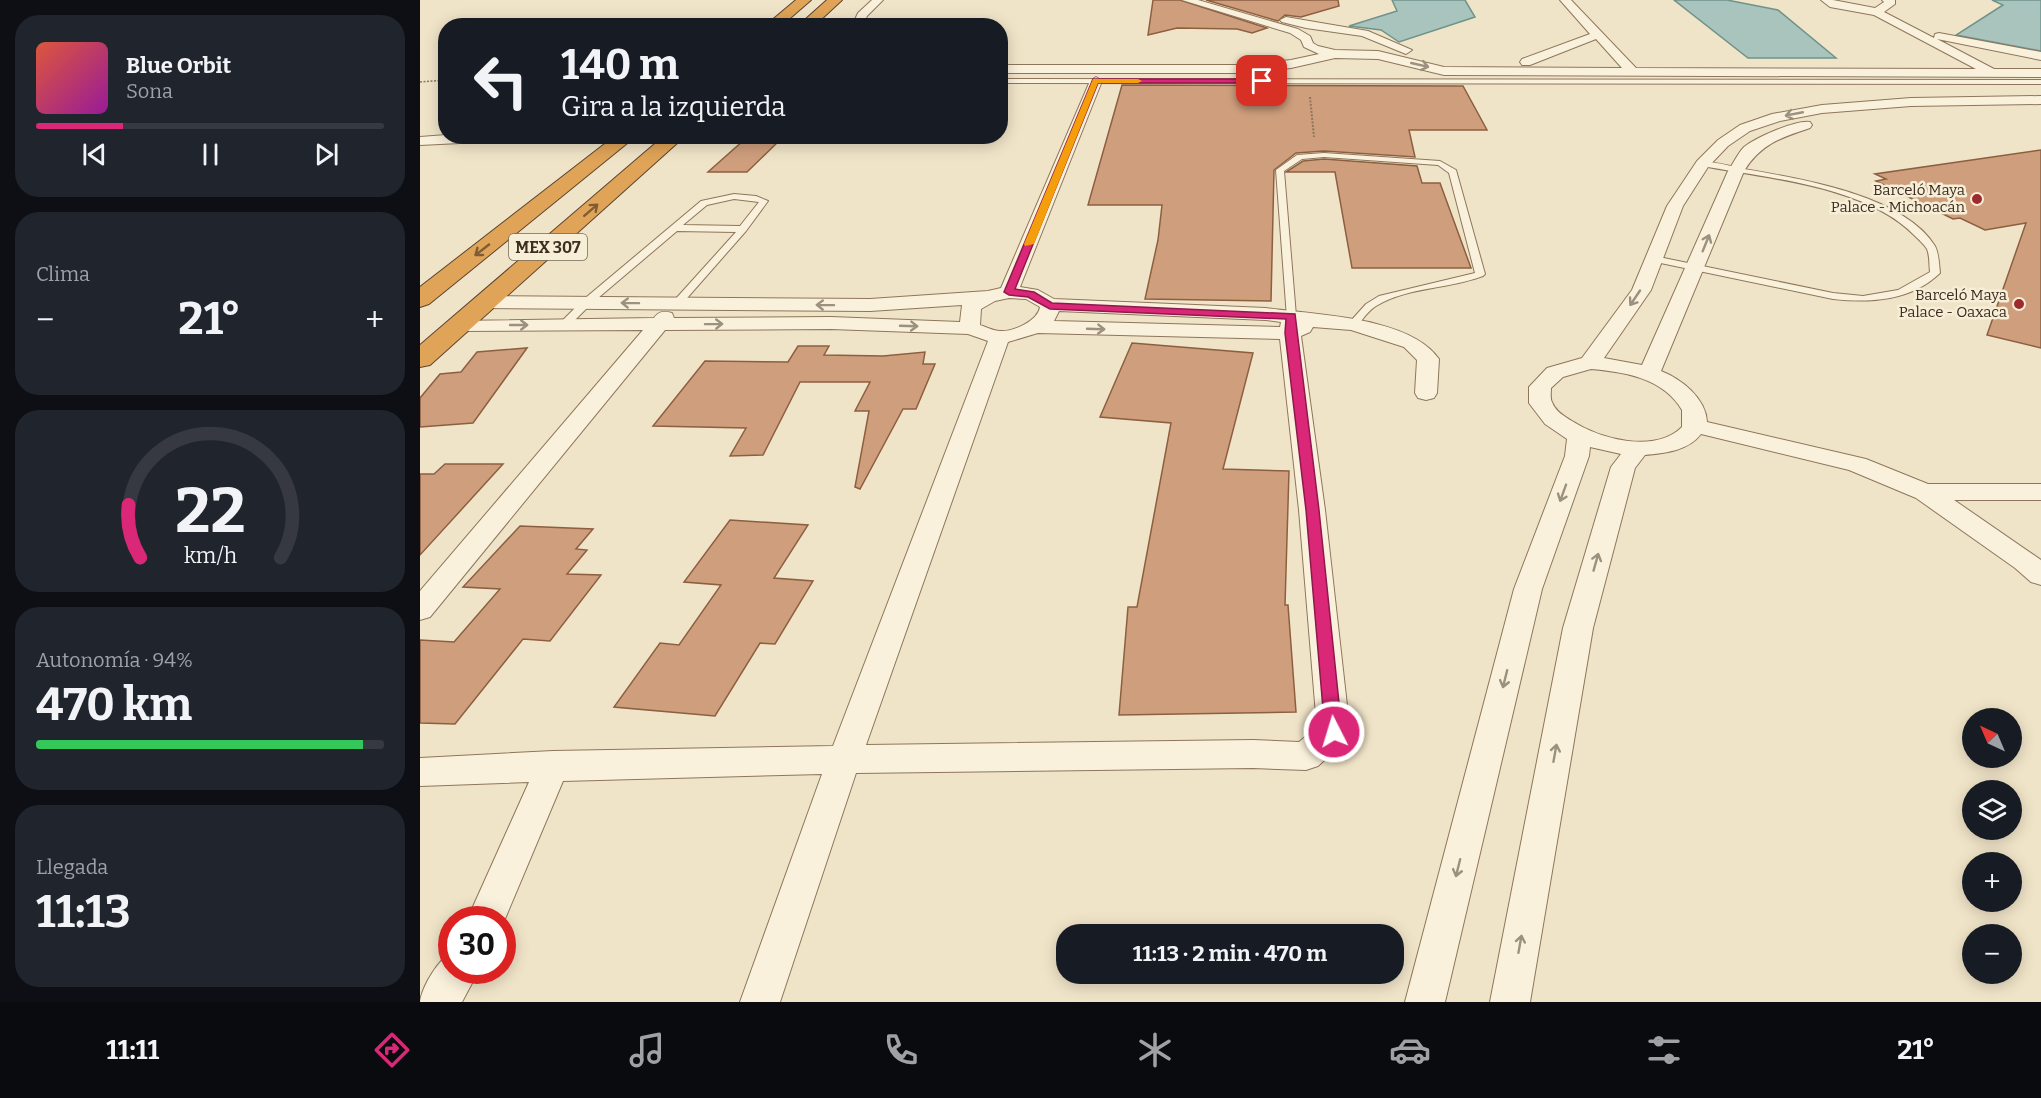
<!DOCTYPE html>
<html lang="es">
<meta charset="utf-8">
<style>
:root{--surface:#171b24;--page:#20242c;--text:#f1f3f6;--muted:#9ea1a6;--line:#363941;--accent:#db2777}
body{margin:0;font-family:Bitter,serif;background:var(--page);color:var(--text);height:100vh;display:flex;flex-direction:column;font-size:22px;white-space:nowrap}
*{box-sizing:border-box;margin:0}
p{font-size:20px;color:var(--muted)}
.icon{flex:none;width:33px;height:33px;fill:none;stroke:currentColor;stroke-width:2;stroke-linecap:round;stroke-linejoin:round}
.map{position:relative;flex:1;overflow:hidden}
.side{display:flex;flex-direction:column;gap:15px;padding:15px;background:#0d0f14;width:420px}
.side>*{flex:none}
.guide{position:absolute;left:18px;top:18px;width:570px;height:126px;border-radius:24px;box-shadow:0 3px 15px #0003;background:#171b24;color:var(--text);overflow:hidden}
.needle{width:39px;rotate:316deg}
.fabs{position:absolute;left:1542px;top:708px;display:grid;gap:12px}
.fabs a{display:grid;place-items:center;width:60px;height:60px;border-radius:50%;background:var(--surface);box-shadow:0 3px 15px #0003;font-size:30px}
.speed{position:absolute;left:18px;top:906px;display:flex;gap:12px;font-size:30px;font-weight:700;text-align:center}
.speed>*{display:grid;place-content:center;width:78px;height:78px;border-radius:50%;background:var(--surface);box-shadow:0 3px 15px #0003;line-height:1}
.speed .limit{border:9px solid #d22;background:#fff;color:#111}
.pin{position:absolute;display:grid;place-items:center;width:51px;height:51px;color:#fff;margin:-26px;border-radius:12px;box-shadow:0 3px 9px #0006}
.me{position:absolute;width:66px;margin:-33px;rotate:355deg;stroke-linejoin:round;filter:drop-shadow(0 0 4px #0008)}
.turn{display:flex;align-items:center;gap:21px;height:126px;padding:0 24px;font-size:27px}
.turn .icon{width:78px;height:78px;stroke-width:2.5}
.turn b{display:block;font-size:42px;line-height:51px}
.big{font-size:45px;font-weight:700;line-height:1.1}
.side .card{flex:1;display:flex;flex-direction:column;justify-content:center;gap:9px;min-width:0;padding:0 21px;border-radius:24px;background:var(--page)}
.side .dial{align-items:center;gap:0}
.dial svg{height:156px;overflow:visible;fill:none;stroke:var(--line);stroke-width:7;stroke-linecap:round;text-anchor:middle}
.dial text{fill:var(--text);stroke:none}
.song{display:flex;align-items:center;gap:18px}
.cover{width:72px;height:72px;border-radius:9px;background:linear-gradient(135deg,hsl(10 70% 55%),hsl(300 70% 35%))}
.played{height:6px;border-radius:3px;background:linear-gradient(90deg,var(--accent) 25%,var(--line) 25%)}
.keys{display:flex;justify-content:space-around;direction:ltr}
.heat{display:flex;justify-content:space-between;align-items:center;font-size:33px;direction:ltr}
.charge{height:9px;border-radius:4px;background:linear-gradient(90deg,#34c759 94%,var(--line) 0)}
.trip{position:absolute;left:636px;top:924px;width:348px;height:60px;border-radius:24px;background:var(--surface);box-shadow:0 3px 15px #0003;font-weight:700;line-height:60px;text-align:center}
.tab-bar{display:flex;height:96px;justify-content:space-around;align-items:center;background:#090b0e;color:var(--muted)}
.tab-bar .icon{width:42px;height:42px}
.tab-bar .active{color:var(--accent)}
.tab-bar b{font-size:27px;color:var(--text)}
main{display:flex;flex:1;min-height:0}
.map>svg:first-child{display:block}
</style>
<main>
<section class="side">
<div class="card">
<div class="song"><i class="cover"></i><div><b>Blue Orbit</b><p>Sona</p></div></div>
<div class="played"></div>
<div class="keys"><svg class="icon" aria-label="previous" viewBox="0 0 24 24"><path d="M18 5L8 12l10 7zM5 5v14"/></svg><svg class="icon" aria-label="pause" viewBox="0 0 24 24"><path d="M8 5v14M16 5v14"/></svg><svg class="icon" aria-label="next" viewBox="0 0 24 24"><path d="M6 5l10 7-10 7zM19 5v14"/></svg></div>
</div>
<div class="card"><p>Clima</p>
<div class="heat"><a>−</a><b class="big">21°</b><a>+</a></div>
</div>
<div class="card dial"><svg viewBox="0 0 100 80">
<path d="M14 69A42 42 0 1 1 86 69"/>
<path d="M14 69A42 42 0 0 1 8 42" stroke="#db2777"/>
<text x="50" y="56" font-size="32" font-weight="700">22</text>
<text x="50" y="72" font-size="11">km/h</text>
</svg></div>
<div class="card"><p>Autonomía · 94%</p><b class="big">470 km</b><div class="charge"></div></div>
<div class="card"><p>Llegada</p><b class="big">11:13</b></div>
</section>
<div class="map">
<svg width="1621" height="1002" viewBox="0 0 1621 1002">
<rect width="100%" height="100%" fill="#f0e4c8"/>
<g fill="#a9c4bc" stroke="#6f938a" stroke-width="1.5">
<path d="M972,0H1045L1055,17L979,42L961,30L929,26L977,11Z"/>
<path d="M1254,0H1307L1358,10L1416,58H1328Z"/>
<path d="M1572,0H1621V51L1536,35L1583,5Z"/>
</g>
<g fill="#cf9f7d" stroke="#8d5f41" stroke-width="1.5">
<path d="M733,0H760L847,28L832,33L817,29L757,28L728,35Z"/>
<path d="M786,0H918L919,6L881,17L865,15L858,21Z"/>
<path d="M702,85L1043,86L1067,130H989L995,157L904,151L876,153L854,170L851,301L725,299L738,240L742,205H668Z"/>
<path d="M324,140L359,141L327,172H288Z"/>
<path d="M1621,150V348L1567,335L1606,223L1565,230L1540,218L1533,219L1456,181L1466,179L1455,174Z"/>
<path d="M904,159L997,166L1002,183H1020L1051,268H932L915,172H866L883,161Z"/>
<path d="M712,343L833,353L803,469L869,471L865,605H868L876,712L699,715L708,607H717L751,423L680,417Z"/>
<path d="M378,346H409L404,355L463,356L505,352L503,364H515L496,409H483L440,489L435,487L449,411H435L450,382H380L343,455L310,456L326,428L233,426L285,361L368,362Z"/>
<path d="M107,348L53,423L0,427V398L20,374L41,372L57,352Z"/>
<path d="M25,464H83L0,555V474H14Z"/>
<path d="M310,520L388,525L354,578L393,581L355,644L340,643L295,716L194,707L240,643L259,645L301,585L264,582Z"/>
<path d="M100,526L173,529L156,549L167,550L147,574L181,575L130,641L103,639L35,724L0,723V640L34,642L80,589L43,587Z"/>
</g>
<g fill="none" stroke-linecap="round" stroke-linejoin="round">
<g stroke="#8d765c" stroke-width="2">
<g id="lane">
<path d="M580,79L1621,80V84L580,83Z"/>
<path d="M904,153L1020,161L1036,170L1065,274L1063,276C1029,289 987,287 956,306C948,311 943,319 937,326H929L928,324L946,304L959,296L1055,273L1029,173L1018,165L904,157L882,159L864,171L876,316L875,318H867L856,170L877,155Z"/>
<path d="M1279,162C1293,161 1310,166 1324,169C1378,178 1484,195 1515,246C1519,254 1519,264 1520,273C1491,301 1451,303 1413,299L1231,261V257L1234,256L1413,293L1443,296L1478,290L1510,272C1509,265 1510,256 1507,249C1504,244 1498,239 1494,235C1446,186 1347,178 1282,166H1279Z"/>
<path d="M314,194L336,196L348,201L326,231L261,305L257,306L252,303L316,232L257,231L171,304L147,328H139V324L163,300L281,201ZM314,199L339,202L320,226L263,225L287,205Z"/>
</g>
</g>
<g stroke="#8d765c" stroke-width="2">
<g id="street">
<path d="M452,0H463L447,16L443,26H432L438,13Z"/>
<path d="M762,0H778L878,29L890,36L893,43L898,46L915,50L958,51L1024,67L1202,68L1176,39L1110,65H1102L1100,62L1102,59L1170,34L1140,0H1151L1216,68L1556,69L1454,15L1410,7L1401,0H1413L1455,8L1464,2L1462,0H1475V4L1464,12L1514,38L1515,34L1519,33L1621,52V60L1517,39L1574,69H1621V77L1024,75L958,59L915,58L871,68L824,73H580V65H824L871,60L899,54L884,47L881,40L870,33Z"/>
<path d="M866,17L948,31L992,50L986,54L942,36L886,28L862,22L860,20Z"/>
<path d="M676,77L682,81L600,287L618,290L634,299L846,308C893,315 989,316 1019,359L1017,393L1014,398L1006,400L998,398L995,393L997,360L984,347L931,330L893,327L890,332L881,336L905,510L930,732L925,741L898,766L886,770L833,768L436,773L360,1002H320L402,774L143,781L82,926V920H47L109,782L0,786V758L133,751L413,746L568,341L548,334L411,329L245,330L10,617L0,620V591L223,330L40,331L33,329L30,325L33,321L234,318C239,311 244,311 252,313L254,318L411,317L540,322L542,305L450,311L64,308L57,306L54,302L57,298L64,296L450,299L568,291L581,288L670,81ZM589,298L606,299L620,307C618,321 593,332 580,331C574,331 566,327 560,325L561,309L575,301ZM639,311L846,320L861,322L860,327L634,321ZM618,333L860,339L879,510L897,727L879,742L833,740L446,745L588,342Z"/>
<path d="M1621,96V104L1491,106L1402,113L1360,121L1330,131L1308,146L1288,167L1263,206L1231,290L1184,358L1222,365L1308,171C1313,164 1318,153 1324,147C1335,138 1377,119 1390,122L1392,125L1390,128C1360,138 1341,144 1324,171L1241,371C1261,379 1286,398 1287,422L1446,459L1508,484H1621V500H1534L1621,560V585L1611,582L1595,568L1496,498L1429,470L1281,434C1268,451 1245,453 1225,455L1215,468L1173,628L1110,1002H1070L1143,628L1191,467L1201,454L1170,447L1169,456L1122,589L1025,1002H985L1094,589L1145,456L1147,439L1125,424L1112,407L1109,403V387L1127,368L1162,358L1212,290L1247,206L1277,161L1298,140L1320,125L1352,114L1402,105L1491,98ZM1171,369C1205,372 1243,378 1262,410V427C1235,454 1180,439 1152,421C1145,417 1135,411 1132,402C1130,399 1131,392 1131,388L1143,377Z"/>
<path d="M26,135V136H108L101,140L0,145V137Z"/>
<path d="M32,953V970H59L42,1002H0C2,987 18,959 32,953Z"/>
</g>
</g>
<g stroke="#5b4430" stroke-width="2">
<g id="highway">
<path d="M376,0H391L361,26H345Z"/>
<path d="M407,0H422L394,26H378Z"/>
<path d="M195,136H216L9,304L0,307V287Z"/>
<path d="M244,136H265L10,365L0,367V345Z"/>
</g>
</g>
<path stroke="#8d765c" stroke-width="1.5" stroke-dasharray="2 1.5" stroke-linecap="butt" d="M0,82L26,80"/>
<path stroke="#8d765c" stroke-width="2" stroke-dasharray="2 1.5" stroke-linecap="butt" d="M890,97L894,137"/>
<use href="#lane" fill="#faf1dc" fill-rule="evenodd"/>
<use href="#street" fill="#faf1dc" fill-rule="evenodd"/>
<use href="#highway" fill="#e0a458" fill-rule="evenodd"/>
</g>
<defs><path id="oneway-shaft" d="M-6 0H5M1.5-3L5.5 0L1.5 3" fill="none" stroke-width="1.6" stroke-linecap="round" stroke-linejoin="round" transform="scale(1.5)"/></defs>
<g stroke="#9c907e">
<use href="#oneway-shaft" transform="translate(1000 65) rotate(13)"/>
<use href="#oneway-shaft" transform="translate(1374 114) rotate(169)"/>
<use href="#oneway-shaft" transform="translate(1286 243) rotate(-68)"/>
<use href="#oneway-shaft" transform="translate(1215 298) rotate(124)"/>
<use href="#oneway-shaft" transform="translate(210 303) rotate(-179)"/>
<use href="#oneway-shaft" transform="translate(405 305) rotate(-179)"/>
<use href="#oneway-shaft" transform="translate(294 324) rotate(-1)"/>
<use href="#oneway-shaft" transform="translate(99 325)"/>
<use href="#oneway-shaft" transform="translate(489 326) rotate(2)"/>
<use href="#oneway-shaft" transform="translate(676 329) rotate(2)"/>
<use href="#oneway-shaft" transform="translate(1143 493) rotate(110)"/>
<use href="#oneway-shaft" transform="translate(1176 562) rotate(-74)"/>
<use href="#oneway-shaft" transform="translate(1085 679) rotate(104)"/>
<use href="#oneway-shaft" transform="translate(1135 753) rotate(-80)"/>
<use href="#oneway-shaft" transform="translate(1038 868) rotate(104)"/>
<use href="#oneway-shaft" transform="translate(1100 944) rotate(-80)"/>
</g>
<g stroke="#7e5d36">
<use href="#oneway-shaft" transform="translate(171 210) rotate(-41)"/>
<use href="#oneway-shaft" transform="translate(62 250) rotate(142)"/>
</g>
<path fill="#db2777" stroke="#8e194d" stroke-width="1.5" d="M673,79H842L845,81L842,83H678L595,289L614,292L632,303L875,314L899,510L922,732L920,737L914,739L908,737L905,732L886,510L865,333L866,319L630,309L608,297L589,295L584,292Z"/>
<path fill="#f59e0b" d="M673,79H718L722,81L718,83H678L614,244L605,246L604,244Z"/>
<g fill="#9e2a2b" stroke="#f7eed8" stroke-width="2">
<circle cx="1557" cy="199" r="6"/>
<circle cx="1599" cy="304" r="6"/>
</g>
<g text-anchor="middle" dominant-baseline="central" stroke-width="5" stroke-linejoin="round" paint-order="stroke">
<g font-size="15" fill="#3d2e20" stroke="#f7eed8" text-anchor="end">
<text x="1545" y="190">Barceló Maya<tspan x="1545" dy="17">Palace - Michoacán</tspan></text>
<text x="1587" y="295">Barceló Maya<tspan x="1587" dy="17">Palace - Oaxaca</tspan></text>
</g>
<rect fill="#f7eed8" stroke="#756857" stroke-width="1.5" x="89" y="234" width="78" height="26" rx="4.5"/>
<g font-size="16" font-weight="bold" fill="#3d2e20">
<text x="128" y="247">MEX 307</text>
</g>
</g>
</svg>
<div class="fabs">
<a><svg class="needle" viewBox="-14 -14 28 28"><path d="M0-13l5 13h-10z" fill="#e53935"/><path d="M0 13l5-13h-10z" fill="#9ea1a6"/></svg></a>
<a><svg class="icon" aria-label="layers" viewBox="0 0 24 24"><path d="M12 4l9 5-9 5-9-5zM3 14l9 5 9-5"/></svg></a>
<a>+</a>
<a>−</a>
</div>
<div class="speed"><div class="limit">30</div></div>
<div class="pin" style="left:842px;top:81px;background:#d93025"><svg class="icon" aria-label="arrive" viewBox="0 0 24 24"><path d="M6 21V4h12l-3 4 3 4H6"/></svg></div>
<svg class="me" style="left:914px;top:732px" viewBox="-20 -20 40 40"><circle r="17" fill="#db2777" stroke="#fff" stroke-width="3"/><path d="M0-11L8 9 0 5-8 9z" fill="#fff"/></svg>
<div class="trip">11:13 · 2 min · 470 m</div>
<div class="guide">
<div class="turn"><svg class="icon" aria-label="left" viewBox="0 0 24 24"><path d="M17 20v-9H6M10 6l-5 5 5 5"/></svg><div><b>140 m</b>Gira a la izquierda</div></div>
</div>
</div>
</main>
<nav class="tab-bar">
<b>11:11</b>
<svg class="icon active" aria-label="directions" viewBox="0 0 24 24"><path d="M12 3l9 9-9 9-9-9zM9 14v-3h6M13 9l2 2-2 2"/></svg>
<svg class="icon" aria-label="music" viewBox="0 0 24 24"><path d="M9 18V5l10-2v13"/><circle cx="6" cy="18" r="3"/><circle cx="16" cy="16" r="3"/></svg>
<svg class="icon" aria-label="phone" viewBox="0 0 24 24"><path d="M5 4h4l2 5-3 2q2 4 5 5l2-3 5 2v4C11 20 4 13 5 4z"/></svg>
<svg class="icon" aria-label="climate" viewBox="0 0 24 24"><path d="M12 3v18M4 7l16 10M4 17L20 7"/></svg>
<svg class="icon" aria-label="car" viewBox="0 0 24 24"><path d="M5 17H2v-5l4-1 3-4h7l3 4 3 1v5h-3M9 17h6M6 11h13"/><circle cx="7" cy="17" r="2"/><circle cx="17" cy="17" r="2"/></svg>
<svg class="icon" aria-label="filters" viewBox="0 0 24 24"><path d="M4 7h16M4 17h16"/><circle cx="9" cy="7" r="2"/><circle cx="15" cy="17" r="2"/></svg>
<b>21°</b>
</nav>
